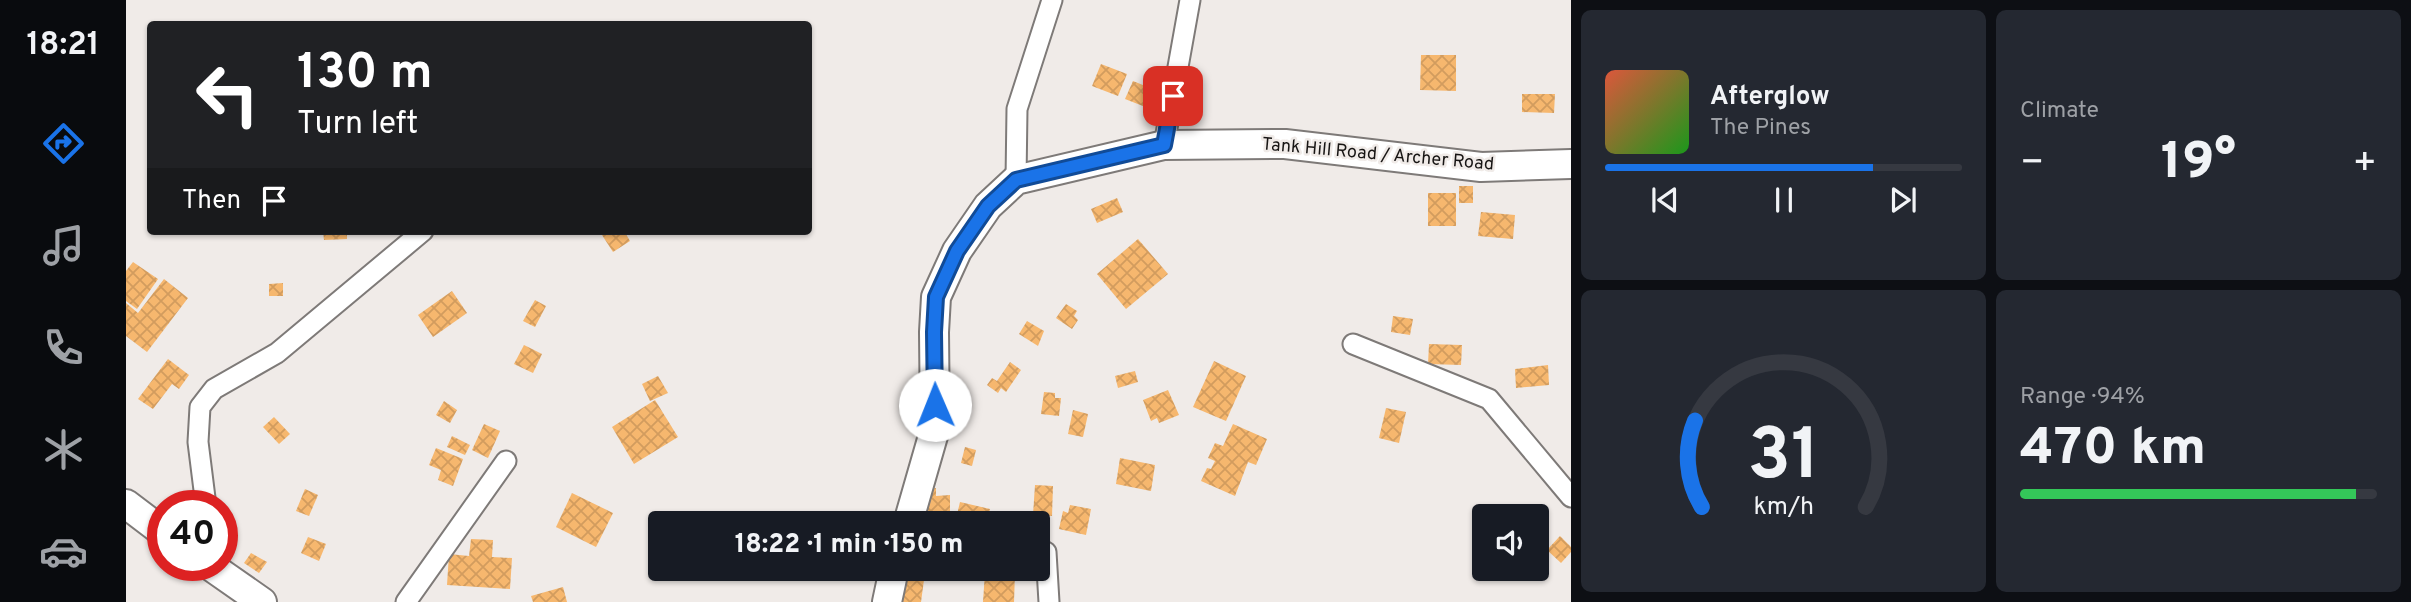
<!DOCTYPE html>
<meta charset="utf-8">
<style>
:root{--surface:#171b24;--page:#242831;--text:#f1f3f6;--muted:#9ea1a6;--line:#363941;--accent:#1a73e8}
body{margin:0;font-family:Overpass,sans-serif;background:var(--page);color:var(--text);height:100vh;display:flex;flex-direction:column;font-size:26px;white-space:nowrap}
*{box-sizing:border-box;margin:0}
p{font-size:23px;color:var(--muted)}
.icon{flex:none;width:38px;height:38px;fill:none;stroke:currentColor;stroke-width:2;stroke-linecap:round;stroke-linejoin:round}
.map{position:relative;flex:1;overflow:hidden}
.drawer{display:flex;flex-direction:column;gap:10px;padding:10px;background:#0d0f14;width:840px}
.drawer>*{flex:none}
.hud{position:absolute;left:21px;top:21px;width:665px;height:214px;border-radius:7px;box-shadow:0 2px 5px #0004;background:#202124;color:#fff;overflow:hidden}
.tools{position:absolute;left:1346px;top:504px;display:grid;gap:14px}
.tools a{display:grid;place-items:center;width:77px;height:77px;border-radius:7px;background:var(--surface);box-shadow:0 2px 5px #0004;font-size:35px}
.speed{position:absolute;left:21px;top:490px;display:flex;gap:14px;font-size:35px;font-weight:700;text-align:center}
.speed>*{display:grid;place-content:center;width:91px;height:91px;border-radius:50%;background:var(--surface);box-shadow:0 2px 5px #0004;line-height:1}
.speed .limit{border:10px solid #d22;background:#fff;color:#111}
.pin{position:absolute;display:grid;place-items:center;width:60px;height:60px;color:#fff;margin:-30px;border-radius:14px;box-shadow:0 4px 10px #0006}
.me{position:absolute;width:77px;margin:-38px;rotate:359deg;stroke-linejoin:round;filter:drop-shadow(0 0 5px #0008)}
.turn{display:flex;align-items:center;gap:24px;height:147px;padding:0 35px;font-size:32px}
.turn .icon{width:91px;height:91px;stroke-width:2.5}
.turn b{display:block;font-size:49px;line-height:60px}
.then{display:flex;align-items:center;height:66px;padding:0 35px;background:#0003;gap:14px;font-size:26px}
.big{font-size:52px;font-weight:800;line-height:1.1}
.drawer .card{flex:1;display:flex;flex-direction:column;justify-content:center;gap:10px;min-width:0;padding:0 24px;border-radius:10px;background:var(--page)}
.drawer .dial{align-items:center;gap:0}
.dial svg{height:182px;overflow:visible;fill:none;stroke:var(--line);stroke-width:7;stroke-linecap:round;text-anchor:middle}
.dial text{fill:var(--text);stroke:none}
.song{display:flex;align-items:center;gap:21px}
.cover{width:84px;height:84px;border-radius:10px;background:linear-gradient(135deg,hsl(10 70% 55%),hsl(120 70% 35%))}
.played{height:7px;border-radius:4px;background:linear-gradient(90deg,var(--accent) 75%,var(--line) 75%)}
.keys{display:flex;justify-content:space-around;direction:ltr}
.heat{display:flex;justify-content:space-between;align-items:center;font-size:38px;direction:ltr}
.charge{height:10px;border-radius:5px;background:linear-gradient(90deg,#34c759 94%,var(--line) 0)}
.drawer .tiles{flex:1;display:grid;gap:10px;grid-template-columns:repeat(2,1fr)}
.trip{position:absolute;left:522px;top:511px;width:402px;height:70px;border-radius:7px;background:var(--surface);box-shadow:0 2px 5px #0004;font-weight:800;line-height:70px;text-align:center}
main{display:flex;flex:1;min-height:0}
.dock{display:flex;flex-direction:column;width:126px;justify-content:space-around;align-items:center;background:#090b0e;color:var(--muted)}
.dock .icon{width:49px;height:49px}
.dock .active{color:var(--accent)}
.dock b{font-size:32px;color:var(--text)}
.map>svg:first-child{display:block}
</style>
<main>
<nav class="dock">
<b>18:21</b>
<svg class="icon active" aria-label="directions" viewBox="0 0 24 24"><path d="M12 3l9 9-9 9-9-9zM9 14v-3h6M13 9l2 2-2 2"/></svg>
<svg class="icon" aria-label="music" viewBox="0 0 24 24"><path d="M9 18V5l10-2v13"/><circle cx="6" cy="18" r="3"/><circle cx="16" cy="16" r="3"/></svg>
<svg class="icon" aria-label="phone" viewBox="0 0 24 24"><path d="M5 4h4l2 5-3 2q2 4 5 5l2-3 5 2v4C11 20 4 13 5 4z"/></svg>
<svg class="icon" aria-label="climate" viewBox="0 0 24 24"><path d="M12 3v18M4 7l16 10M4 17L20 7"/></svg>
<svg class="icon" aria-label="car" viewBox="0 0 24 24"><path d="M5 17H2v-5l4-1 3-4h7l3 4 3 1v5h-3M9 17h6M6 11h13"/><circle cx="7" cy="17" r="2"/><circle cx="17" cy="17" r="2"/></svg>
</nav>
<div class="map">
<svg width="1445" height="602" viewBox="0 0 1445 602">
<defs>
<pattern id="building-cross-hatch" width="8" height="8" patternUnits="userSpaceOnUse" patternTransform="scale(1.75)"><rect width="8" height="8" fill="#f6b76e"/><path d="M0 0l8 8M0 8l8-8" fill="none" stroke="#d29c5e"/></pattern>
</defs>
<rect width="100%" height="100%" fill="#f0ebe8"/>
<g fill="url(#building-cross-hatch)">
<path d="M1295,55H1330V91L1294,90Z"/>
<path d="M975,64L1001,74L992,96L966,86Z"/>
<path d="M1007,81L1034,92L1027,110L999,99Z"/>
<path d="M1396,94H1429L1428,113L1396,112Z"/>
<rect x="1333" y="186" width="14" height="17"/>
<rect x="1302" y="193" width="28" height="33"/>
<path d="M991,198L997,212L971,223L965,209Z"/>
<path d="M1355,212L1389,215L1387,239L1352,236Z"/>
<path d="M197,231H221V239L198,240Z"/>
<path d="M482,231H498L504,241L487,252L476,235Z"/>
<path d="M1012,239L1042,274L1000,309L971,274Z"/>
<path d="M7,262L32,279L11,309L0,301V271Z"/>
<path d="M38,279L62,298L21,352L0,336V303L12,313Z"/>
<path d="M157,283V296H143V284Z"/>
<path d="M326,291L341,313L307,337L292,315Z"/>
<path d="M409,300L420,306L409,327L397,321Z"/>
<path d="M940,304L951,311L948,316L952,320L946,329L930,318Z"/>
<path d="M1267,316L1287,319L1284,335L1265,332Z"/>
<path d="M901,321L918,331L912,346L893,334Z"/>
<path d="M1303,344L1336,345L1335,365L1302,364Z"/>
<path d="M398,345L416,354L407,373L388,364Z"/>
<path d="M42,359L63,375L53,389L46,384L27,409L12,399Z"/>
<path d="M1088,361L1120,376L1100,421L1067,407Z"/>
<path d="M884,362L895,370L880,392L875,388L872,393L861,385L866,378L871,381Z"/>
<path d="M1422,365L1423,385L1390,388L1389,369Z"/>
<path d="M1009,371L1012,382L992,388L989,376Z"/>
<path d="M532,376L542,393L524,401L516,384Z"/>
<path d="M1042,390L1053,415L1033,423L1031,418L1025,421L1017,400Z"/>
<path d="M918,392L929,393V398H935L933,416L915,414Z"/>
<path d="M529,400L552,437L508,464L486,427Z"/>
<path d="M318,401L331,410L324,423L310,415Z"/>
<path d="M1260,408L1280,412L1273,443L1253,438Z"/>
<path d="M947,410L962,414L957,437L942,434Z"/>
<path d="M148,417L164,434L153,444L137,427Z"/>
<path d="M358,424L374,431L362,458L346,450Z"/>
<path d="M1107,424L1141,439L1130,465L1122,462L1109,496L1075,481L1081,468L1085,469L1089,461L1082,458L1089,443L1097,446Z"/>
<path d="M326,436L344,445L339,455L321,447Z"/>
<path d="M839,447L850,450L846,466L835,463Z"/>
<path d="M310,448L337,459L327,486L312,480L315,470L303,465Z"/>
<path d="M994,458L1029,465L1025,491L990,484Z"/>
<path d="M909,485L927,486L926,516L907,515Z"/>
<path d="M810,488V496L824,495V512L798,514L797,489Z"/>
<path d="M179,489L192,495L183,516L170,511Z"/>
<path d="M446,493L487,513L470,547L430,527Z"/>
<path d="M834,502L864,509L861,523H829Z"/>
<path d="M944,505L965,509L960,535L933,529L937,511L942,513Z"/>
<path d="M869,512L891,515L889,523H867Z"/>
<path d="M1434,536L1445,547V552L1435,563L1421,550Z"/>
<path d="M182,537L200,544L193,561L175,553Z"/>
<path d="M345,539L367,540L366,557L386,558L384,589L321,585L323,554L343,556Z"/>
<path d="M125,553L141,562L133,573L118,563Z"/>
<path d="M859,572L889,573L888,602H857Z"/>
<path d="M773,577L798,580L795,602H775Z"/>
<path d="M437,587L441,602H407L405,596Z"/>
</g>
<g fill="none" stroke-linecap="round" stroke-linejoin="round">
<g stroke="#7e7a78" stroke-width="23">
<g id="street">
<path d="M1038,145L1064,0"/>
<path d="M890,180L891,109L926,0"/>
<path d="M1227,344L1363,399L1445,497"/>
<path d="M80,506L72,442L74,407L88,389L151,353L297,231"/>
<path d="M920,552L923,602"/>
<path d="M280,602L380,461"/>
</g>
</g>
<g stroke="#7e7a78" stroke-width="32">
<g id="secondary">
<path d="M0,504L37,532"/>
<path d="M782,523L809,429L808,332L810,297L831,251L862,206L890,180L1038,145L1159,144L1355,167L1445,164"/>
<path d="M83,565L136,602"/>
<path d="M761,602L768,569"/>
</g>
</g>
<use href="#street" stroke="#fff" stroke-width="19"/>
<use href="#secondary" stroke="#fff" stroke-width="28"/>
</g>
<g fill="none" stroke-linecap="round" stroke-linejoin="round">
<g stroke="#114b97" stroke-width="18">
<path id="route" d="M809,405L808,332L810,297L831,251L862,206L890,180L1038,145L1047,96"/>
</g>
<use href="#route" stroke="#1a73e8" stroke-width="12"/>
</g>
<g text-anchor="middle" dominant-baseline="central" stroke-width="5" stroke-linejoin="round" paint-order="stroke">
<g font-size="18" fill="#171514" stroke="#f0ebe8">
<text transform="translate(1252 155) rotate(5)">Tank Hill Road / Archer Road</text>
</g>
</g>
</svg>
<div class="tools">
<a><svg class="icon" aria-label="sound" viewBox="0 0 24 24"><path d="M4 9h4l5-4v14l-5-4H4zM17 9q2 3 0 6"/></svg></a>
</div>
<div class="speed"><div class="limit">40</div></div>
<div class="pin" style="left:1047px;top:96px;background:#d93025"><svg class="icon" aria-label="arrive" viewBox="0 0 24 24"><path d="M6 21V4h12l-3 4 3 4H6"/></svg></div>
<svg class="me" style="left:809px;top:405px" viewBox="-20 -20 40 40"><circle r="19" fill="#fff"/><path d="M0-13L10 11 0 6-10 11z" fill="#1a73e8"/></svg>
<div class="trip">18:22 · 1 min · 150 m</div>
<div class="hud">
<div class="turn"><svg class="icon" aria-label="left" viewBox="0 0 24 24"><path d="M17 20v-9H6M10 6l-5 5 5 5"/></svg><div><b>130 m</b>Turn left</div></div>
<div class="then">Then<svg class="icon" aria-label="arrive" viewBox="0 0 24 24"><path d="M6 21V4h12l-3 4 3 4H6"/></svg></div>
</div>
</div>
<section class="drawer">
<div class="tiles">
<div class="card">
<div class="song"><i class="cover"></i><div><b>Afterglow</b><p>The Pines</p></div></div>
<div class="played"></div>
<div class="keys"><svg class="icon" aria-label="previous" viewBox="0 0 24 24"><path d="M18 5L8 12l10 7zM5 5v14"/></svg><svg class="icon" aria-label="pause" viewBox="0 0 24 24"><path d="M8 5v14M16 5v14"/></svg><svg class="icon" aria-label="next" viewBox="0 0 24 24"><path d="M6 5l10 7-10 7zM19 5v14"/></svg></div>
</div>
<div class="card"><p>Climate</p>
<div class="heat"><a>−</a><b class="big">19°</b><a>+</a></div>
</div>
<div class="card dial"><svg viewBox="0 0 100 80">
<path d="M14 69A42 42 0 1 1 86 69"/>
<path d="M14 69A42 42 0 0 1 11 31" stroke="#1a73e8"/>
<text x="50" y="56" font-size="32" font-weight="700">31</text>
<text x="50" y="72" font-size="11">km/h</text>
</svg></div>
<div class="card"><p>Range · 94%</p><b class="big">470 km</b><div class="charge"></div></div>
</div>
</section>
</main>
